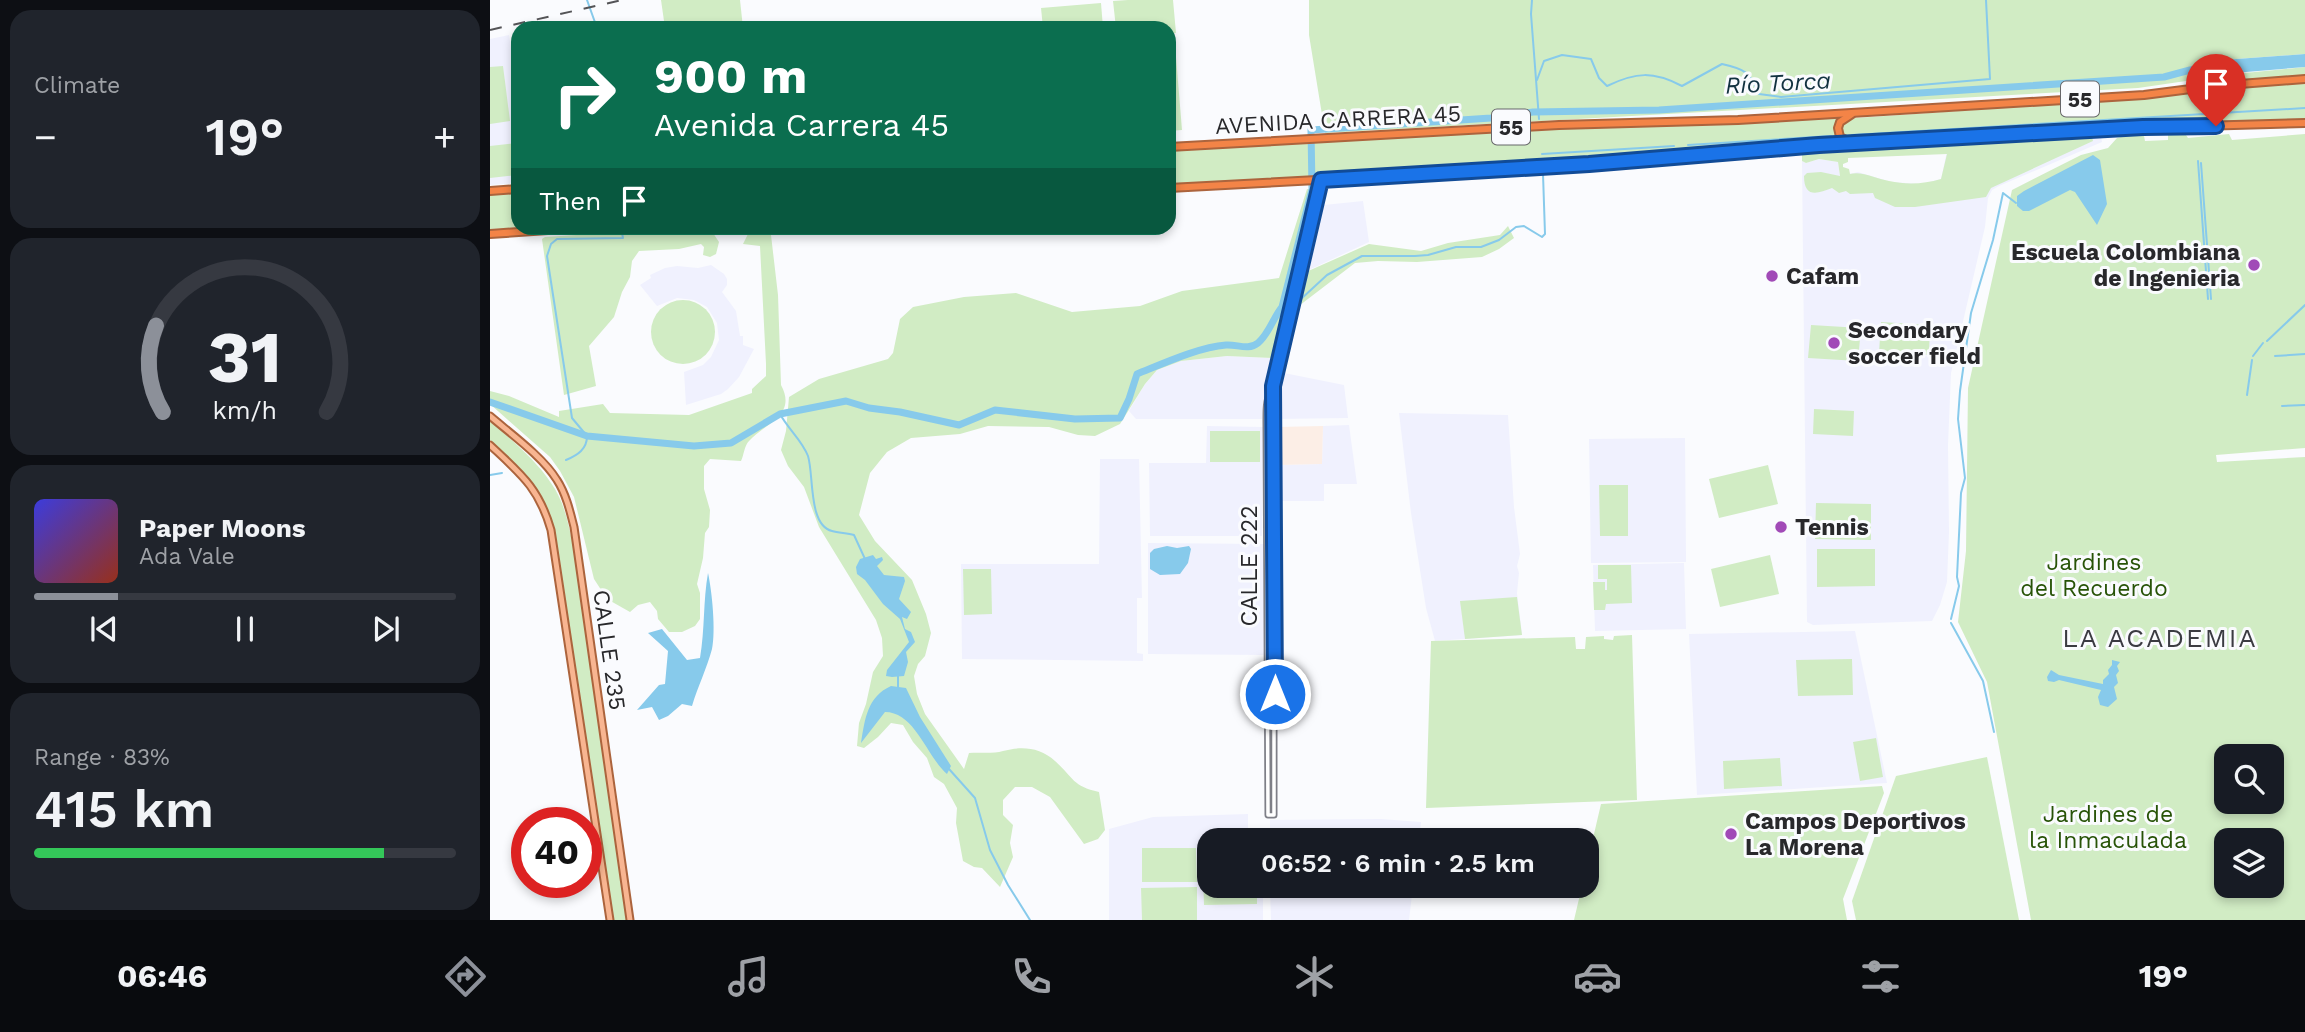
<!DOCTYPE html>
<meta charset="utf-8">
<style>
:root{--surface:#171b24;--page:#20242c;--text:#f1f3f6;--muted:#9ea1a6;--line:#363941;--accent:#8c9099}
body{margin:0;font-family:"Work Sans",sans-serif;background:var(--page);color:var(--text);height:100vh;display:flex;flex-direction:column;font-size:26px;white-space:nowrap}
*{box-sizing:border-box;margin:0}
p{font-size:23px;color:var(--muted)}
.icon{flex:none;width:38px;height:38px;fill:none;stroke:currentColor;stroke-width:2;stroke-linecap:round;stroke-linejoin:round}
.map{position:relative;flex:1;overflow:hidden}
.details{display:flex;flex-direction:column;gap:10px;padding:10px;background:#0d0f14;width:490px}
.details>*{flex:none}
.banner{position:absolute;left:21px;top:21px;width:665px;height:214px;border-radius:21px;box-shadow:0 4px 10px #0003;background:#0b6e4f;color:#fff;overflow:hidden}
.fabs{position:absolute;left:1724px;top:744px;display:grid;gap:14px}
.fabs a{display:grid;place-items:center;width:70px;height:70px;border-radius:14px;background:var(--surface);box-shadow:0 4px 10px #0003;font-size:35px}
.speed{position:absolute;left:21px;top:807px;display:flex;gap:14px;font-size:35px;font-weight:700;text-align:center}
.speed>*{display:grid;place-content:center;width:91px;height:91px;border-radius:50%;background:var(--surface);box-shadow:0 4px 10px #0003;line-height:1}
.speed .limit{border:10px solid #d22;background:#fff;color:#111}
.pin{position:absolute;display:grid;place-items:center;width:60px;height:60px;color:#fff;margin:-72px -30px;border-radius:50% 50% 50% 0;rotate:-45deg;box-shadow:0 0 7px #0007}
.pin .icon{rotate:45deg}
.me{position:absolute;width:77px;margin:-38px;rotate:0deg;stroke-linejoin:round;filter:drop-shadow(0 0 5px #0008)}
.turn{display:flex;align-items:center;gap:24px;height:147px;padding:0 28px;font-size:32px}
.turn .icon{width:91px;height:91px;stroke-width:2.5}
.turn b{display:block;font-size:49px;line-height:60px}
.then{display:flex;align-items:center;height:66px;padding:0 28px;background:#0003;gap:14px;font-size:26px}
.big{font-size:52px;font-weight:600;line-height:1.1}
.details .card{flex:1;display:flex;flex-direction:column;justify-content:center;gap:10px;min-width:0;padding:0 24px;border-radius:21px;background:var(--page)}
.details .dial{align-items:center;gap:0}
.dial svg{height:182px;overflow:visible;fill:none;stroke:var(--line);stroke-width:7;stroke-linecap:round;text-anchor:middle}
.dial text{fill:var(--text);stroke:none}
.song{display:flex;align-items:center;gap:21px}
.cover{width:84px;height:84px;border-radius:10px;background:linear-gradient(135deg,hsl(240 70% 55%),hsl(10 70% 35%))}
.played{height:7px;border-radius:4px;background:linear-gradient(90deg,var(--accent) 20%,var(--line) 20%)}
.keys{display:flex;justify-content:space-around;direction:ltr}
.heat{display:flex;justify-content:space-between;align-items:center;font-size:38px;direction:ltr}
.charge{height:10px;border-radius:5px;background:linear-gradient(90deg,#34c759 83%,var(--line) 0)}
.trip{position:absolute;left:707px;top:828px;width:402px;height:70px;border-radius:21px;background:var(--surface);box-shadow:0 4px 10px #0003;font-weight:600;line-height:70px;text-align:center}
.tabs{display:flex;height:112px;justify-content:space-around;align-items:center;background:#090b0e;color:var(--muted)}
.tabs .icon{width:49px;height:49px}
.tabs .active{color:var(--accent)}
.tabs b{font-size:32px;color:var(--text)}
main{display:flex;flex:1;min-height:0}
.map>svg:first-child{display:block}
</style>
<main>
<section class="details">
<div class="card"><p>Climate</p>
<div class="heat"><a>−</a><b class="big">19°</b><a>+</a></div>
</div>
<div class="card dial"><svg viewBox="0 0 100 80">
<path d="M14 69A42 42 0 1 1 86 69"/>
<path d="M14 69A42 42 0 0 1 11 31" stroke="#8c9099"/>
<text x="50" y="56" font-size="32" font-weight="700">31</text>
<text x="50" y="72" font-size="11">km/h</text>
</svg></div>
<div class="card">
<div class="song"><i class="cover"></i><div><b>Paper Moons</b><p>Ada Vale</p></div></div>
<div class="played"></div>
<div class="keys"><svg class="icon" aria-label="previous" viewBox="0 0 24 24"><path d="M18 5L8 12l10 7zM5 5v14"/></svg><svg class="icon" aria-label="pause" viewBox="0 0 24 24"><path d="M8 5v14M16 5v14"/></svg><svg class="icon" aria-label="next" viewBox="0 0 24 24"><path d="M6 5l10 7-10 7zM19 5v14"/></svg></div>
</div>
<div class="card"><p>Range · 83%</p><b class="big">415 km</b><div class="charge"></div></div>
</section>
<div class="map">
<svg width="1815" height="920" viewBox="0 0 1815 920">
<rect width="100%" height="100%" fill="#fafbfe"/>
<g fill="#f0f1fe">
<path d="M19,35L28,92V183L0,185V39Z"/>
<path d="M1605,135L1611,136L1612,142L1509,186L1502,190L1498,198L1495,227L1461,373L1458,445L1459,532L1457,582L1450,605L1442,621L1323,625L1317,622L1312,161L1316,163L1329,159L1348,162L1350,176L1368,172L1401,182L1431,184L1451,179L1457,151L1465,150L1474,143Z"/>
<path d="M873,201L879,242L819,270L834,205Z"/>
<path d="M221,265L234,274L237,279V285L232,292L246,311L250,336H253V345L264,349L249,377L238,389L231,394L196,405L194,372L213,365L221,357L229,340L227,323L217,307L204,300L187,298L167,306L150,285L161,278L160,275L175,268L187,266L208,268Z"/>
<path d="M737,356L785,358L775,392L772,419H646L639,411L655,384L667,370L691,361Z"/>
<path d="M794,373L854,385L858,418L787,419L788,395Z"/>
<path d="M909,413L1018,415L1024,507L1030,554L1027,566L1029,573L1027,593L1032,635L945,641L936,608L921,513Z"/>
<path d="M859,425L867,484H834V501H788V465L832,464L833,426Z"/>
<path d="M717,426L773,427L772,536H660L659,463H716Z"/>
<path d="M1195,438L1196,562L1101,563L1099,439Z"/>
<path d="M610,459H649L652,598H647V653L653,654V661L472,659L471,564H609Z"/>
<path d="M658,543L774,544V655L658,654Z"/>
<path d="M1194,563L1196,629L1105,631L1103,565Z"/>
<path d="M1365,631L1397,783L1207,795L1199,634Z"/>
<path d="M758,814V830L773,831V840H719V886H773V920H619V829L663,817Z"/>
<path d="M891,819L931,822L929,840H780V820Z"/>
<path d="M780,886H923L919,920H781Z"/>
</g>
<path fill="#fceee6" d="M833,426L832,464L788,465V427Z"/>
<g fill="#d1ecc4" fill-rule="evenodd">
<path d="M171,0H250L253,28H175Z"/>
<path d="M638,0H683L686,33L679,34V28H626L623,1Z"/>
<path d="M819,0H1815V54L1719,61V74L1714,77L1815,67V76L1709,85L1696,81L1648,88L835,133L819,35Z"/>
<path d="M611,3L613,28H553L551,8Z"/>
<path d="M685,45L692,130L679,131V46Z"/>
<path d="M13,66L20,121L0,124V67Z"/>
<path d="M1815,82V120L1645,124L1367,140L1357,139L1352,136L1350,126L1358,119L1366,118L1669,97Z"/>
<path d="M1352,116L1347,122L1352,141L1262,146L1006,168L679,184V150L1115,127L1232,125Z"/>
<path d="M1653,131L1655,141L1678,140V135H1696L1698,138L1739,134L1742,140L1815,134V448L1726,455L1727,462L1815,457V920H1541L1497,682L1468,622L1476,551L1478,388L1522,190L1591,155L1618,148L1627,138ZM1736,756H1782V802H1736ZM1736,840H1782V886H1736Z"/>
<path d="M1602,137L1603,141L1501,188L1496,197L1425,207H1405L1385,198L1383,193L1360,194L1356,191L1349,193L1342,188C1327,194 1314,198 1314,176L1317,173L1331,172L1350,176L1348,162L1329,159L1316,163L1312,161V152ZM1457,154L1451,179C1434,184 1417,185 1399,181C1386,179 1373,171 1360,174L1359,169L1353,167V164L1358,162V158Z"/>
<path d="M27,143L28,175L0,178V146Z"/>
<path d="M817,189L825,190L807,276L879,244L931,251L958,243L1010,235L1018,226L1024,238L1009,249L992,257L927,262L888,261L865,263L797,315L785,358L737,356L691,361L667,370L655,384L630,424L605,436L588,435L559,427L498,426L470,434L421,438L397,452L380,473L369,515L385,541L422,580L436,614L441,633L435,656L428,664L424,676L427,694L435,714L474,769L479,753C490,752 503,754 513,751C531,746 550,747 565,761C584,778 582,786 609,792L615,830L608,839L594,844L560,797L542,787H525L513,800V815L523,825L520,843L523,857L510,887L492,868L484,867L473,861L466,823L467,808L454,784L444,777L437,758L423,742L413,725L401,723L388,737L374,748L367,746L369,723L376,704L383,672L393,656L392,638L386,620L329,527L314,487L298,466L291,450L296,431L299,397L329,379L398,359L403,353L410,319L423,307L474,297L526,293L582,312L650,306L692,291L789,278Z"/>
<path d="M28,192V228H32L0,229V193Z"/>
<path d="M197,228L223,233L229,242L226,254L220,257L213,255L214,247L211,244L189,249L149,251L142,261L140,277L132,292L124,317L99,346L106,386L74,395L52,239L55,237Z"/>
<path d="M261,228H268L269,231L281,235L288,295L291,385C307,415 277,422 259,441C254,446 254,455 251,461L220,459L214,466V489L220,510L219,527L215,533L213,558L207,584L210,593V619L205,626L192,632H179L168,619L167,611L160,602L148,605L140,612L117,599L104,579L84,497L70,471L60,457L0,404V391L19,396L69,417V411L113,404L120,413L199,415L262,393V389L276,376V364L270,246L253,244Z"/>
<circle cx="193" cy="332" r="32"/>
<path d="M1391,322L1440,325L1439,355L1389,353Z"/>
<path d="M1321,325L1371,328L1368,361L1318,358Z"/>
<path d="M1324,409L1364,411L1363,436L1323,434Z"/>
<path d="M0,420C21,440 45,459 61,483C75,502 79,527 84,550L138,920H123L62,523L51,495L30,468L0,440Z"/>
<rect x="720" y="431" width="50" height="31"/>
<path d="M1278,465L1288,504L1229,518L1219,479Z"/>
<path d="M1109,485H1138V536H1110Z"/>
<path d="M1326,503L1381,504V540L1325,539Z"/>
<path d="M1327,549H1385V586L1327,587Z"/>
<path d="M1280,555L1289,594L1230,607L1221,569Z"/>
<path d="M1108,565H1141L1142,603L1116,604L1115,610H1104L1103,582H1115V590H1117V579H1108Z"/>
<path d="M473,569H501L502,614L474,615Z"/>
<path d="M1027,597L1032,635L975,639L970,601Z"/>
<path d="M1142,635L1147,800L936,808L941,641L1085,637L1086,649H1095L1096,637L1114,636V639L1123,640L1124,636Z"/>
<path d="M1362,659L1363,695L1308,696L1306,660Z"/>
<path d="M1386,738L1393,777L1370,781L1363,742Z"/>
<path d="M1497,757L1529,920H1366L1362,901L1406,776Z"/>
<path d="M1290,758L1292,786L1234,789L1233,761Z"/>
<path d="M1392,786L1394,793L1353,899L1357,920H1084L1092,886H1097V864L1111,804Z"/>
<path d="M652,848H706L707,882H652Z"/>
<path d="M713,874H719V886H767V904L714,905Z"/>
<path d="M707,887V920H652L651,888Z"/>
</g>
<g fill="#87caeb">
<path d="M1815,54V67L1720,75L1719,61Z"/>
<path d="M1603,155L1610,160L1617,204L1607,225L1585,192L1580,190L1539,211H1533L1527,206V196L1534,191Z"/>
<path d="M677,546L687,548L699,546L701,549L698,563L690,574L670,575L660,569V553L664,549Z"/>
<path d="M383,555L386,559L392,557L393,560L387,566L394,575L414,577L415,581L409,599L421,612L417,619L412,617L415,629L421,632L425,642L416,652L418,662L414,676L402,677L396,676L397,670L419,642L410,619L393,604L375,580L367,574L366,567L370,559Z"/>
<path d="M218,573C222,591 226,631 222,649C217,668 208,686 202,706L192,704L178,716L169,720L162,707L147,710L169,685L175,684L178,651L158,633L172,629L197,660L210,658C215,629 213,601 218,573Z"/>
<path d="M1622,660L1630,662L1627,666L1629,671L1626,675L1628,683L1624,687L1627,699L1618,707L1610,705L1608,697L1611,690L1569,680L1564,682L1558,681L1557,677L1561,670L1569,675L1613,684V680L1619,674L1618,670L1622,665Z"/>
<path d="M401,686L416,688L430,717L461,766L457,774C437,757 425,712 395,712L371,743C375,719 377,697 401,686Z"/>
</g>
<g fill="none" stroke-linecap="round" stroke-linejoin="round">
<g stroke="#87caeb" stroke-width="2">
<path d="M97,0L107,28"/>
<path d="M1042,0L1041,14L1049,119"/>
<path d="M1047,80L1054,61L1072,55L1101,59L1109,78L1117,86C1146,72 1163,71 1192,86L1232,64C1255,69 1260,72 1269,94L1291,97L1500,79L1496,0"/>
<path d="M1362,135L1815,108"/>
<path d="M1198,145L1341,136"/>
<path d="M1052,154L1184,146"/>
<path d="M1708,161L1718,299"/>
<path d="M1711,163L1721,299"/>
<path d="M811,299L837,275L872,256H925L938,255L966,247H991L1009,240L1026,227L1034,226L1052,237L1055,234L1053,174"/>
<path d="M1777,341L1815,305"/>
<path d="M1763,356L1773,343"/>
<path d="M1785,356L1815,354"/>
<path d="M1757,395L1762,360"/>
<path d="M1792,406L1815,405"/>
<path d="M290,414C298,429 312,440 318,456C324,475 318,525 342,531C349,533 357,533 364,535L375,559"/>
<path d="M76,460C88,455 97,449 97,436L82,418L57,256L61,244L67,239L133,238L131,228"/>
<path d="M0,475L12,473"/>
<path d="M1461,619L1469,586L1467,577L1471,493L1475,478L1468,419L1470,391L1481,313L1503,240L1513,193L1526,203"/>
<path d="M1461,623L1493,681L1504,732"/>
<path d="M408,675V687"/>
<path d="M459,769L485,798L500,850L518,885L540,920"/>
</g>
<path stroke="#87caeb" stroke-width="7" d="M0,402L97,436L204,446L241,443L290,414L356,401L379,408L410,412L469,425L505,410L585,419L630,418L639,399L647,374C672,364 709,347 736,345C747,344 758,351 768,343C779,334 783,318 792,307L822,189L821,130L1001,118L1043,112L1169,110L1674,77L1700,70L1727,67"/>
<g stroke="#7e7f87" stroke-width="7">
<path id="minor" d="M784,386C775,397 776,410 776,424L778,815H784V386L831,180"/>
</g>
<g stroke="#ac643d" stroke-width="9">
<g id="major">
<path d="M0,416C21,434 53,457 67,480C76,494 80,511 84,527L140,920"/>
<path d="M0,445C31,474 49,488 61,530L120,920"/>
</g>
</g>
<g stroke="#ac643d" stroke-width="10">
<g id="highway">
<path d="M1360,142L1350,137L1348,128L1350,122L1362,114"/>
<path d="M679,147L1069,125L1248,120L1654,95L1724,86L1815,79"/>
<path d="M679,188L1012,170L1329,145L1636,128L1815,123"/>
<path d="M0,191L28,189"/>
<path d="M0,234L87,228"/>
</g>
</g>
<use href="#minor" stroke="#fff" stroke-width="3.5"/>
<use href="#major" stroke="#f8b591" stroke-width="5"/>
<use href="#highway" stroke="#f38447" stroke-width="6"/>
<path stroke="#545457" stroke-width="2" stroke-dasharray="12 12" stroke-linecap="butt" d="M0,30L132,0"/>
</g>
<g fill="none" stroke-linecap="round" stroke-linejoin="round">
<g stroke="#114b97" stroke-width="18">
<path id="route" d="M785,694L783,386L831,180L1099,164L1329,145L1653,127L1726,126"/>
</g>
<use href="#route" stroke="#1a73e8" stroke-width="12"/>
</g>
<g fill="#a14ab7" stroke="#fafbfe" stroke-width="2.5">
<circle cx="1764" cy="265" r="7"/>
<circle cx="1282" cy="276" r="7"/>
<circle cx="1344" cy="343" r="7"/>
<circle cx="1291" cy="527" r="7"/>
<circle cx="1241" cy="834" r="7"/>
</g>
<g text-anchor="middle" dominant-baseline="central" stroke-width="6" stroke-linejoin="round" paint-order="stroke">
<g fill="#fafbfe" stroke="#67676a" stroke-width="2">
<rect x="1571" y="81.5" width="38" height="35" rx="5"/>
<rect x="1002" y="109.5" width="38" height="35" rx="5"/>
</g>
<g font-size="21" font-weight="bold" fill="#28282b">
<text x="1590" y="99">55</text>
<text x="1021" y="127">55</text>
</g>
<g font-size="23" fill="#28282b" stroke="#fafbfe">
<text transform="translate(848 120) rotate(-3)">AVENIDA CARRERA 45</text>
<text transform="translate(759 566) rotate(-90)">CALLE 222</text>
<text transform="translate(119 650) rotate(82)">CALLE 235</text>
</g>
<g font-size="23" font-weight="bold" fill="#28282b" stroke="#fafbfe" text-anchor="start">
<text x="1750" y="252" text-anchor="end">Escuela Colombiana<tspan x="1750" dy="26">de Ingenieria</tspan></text>
<text x="1296" y="276">Cafam</text>
<text x="1358" y="330">Secondary<tspan x="1358" dy="26">soccer field</tspan></text>
<text x="1305" y="527">Tennis</text>
<text x="1255" y="821">Campos Deportivos<tspan x="1255" dy="26">La Morena</tspan></text>
</g>
<g font-size="23" fill="#275307" stroke="#fafbfe">
<text x="1604" y="562">Jardines<tspan x="1604" dy="26">del Recuerdo</tspan></text>
<text x="1618" y="814">Jardines de<tspan x="1618" dy="26">la Inmaculada</tspan></text>
</g>
<g font-size="24" font-style="italic" fill="#123240" stroke="#fafbfe">
<text transform="translate(1288 83) rotate(-3)">Río Torca</text>
</g>
<g font-size="26" letter-spacing="2" fill="#3b3b42" stroke="#fafbfe">
<text x="1670" y="638">LA ACADEMIA</text>
</g>
</g>
</svg>
<div class="fabs">
<a><svg class="icon" aria-label="search" viewBox="0 0 24 24"><circle cx="10" cy="10" r="6"/><path d="M15 15l6 6"/></svg></a>
<a><svg class="icon" aria-label="layers" viewBox="0 0 24 24"><path d="M12 4l9 5-9 5-9-5zM3 14l9 5 9-5"/></svg></a>
</div>
<div class="speed"><div class="limit">40</div></div>
<div class="pin" style="left:1726px;top:126px;background:#d93025"><svg class="icon" aria-label="arrive" viewBox="0 0 24 24"><path d="M6 21V4h12l-3 4 3 4H6"/></svg></div>
<svg class="me" style="left:785px;top:694px" viewBox="-20 -20 40 40"><circle r="17" fill="#1a73e8" stroke="#fff" stroke-width="3"/><path d="M0-11L8 9 0 5-8 9z" fill="#fff"/></svg>
<div class="trip">06:52 · 6 min · 2.5 km</div>
<div class="banner">
<div class="turn"><svg class="icon" aria-label="right" viewBox="0 0 24 24"><path d="M7 20v-9h11M14 6l5 5-5 5"/></svg><div><b>900 m</b>Avenida Carrera 45</div></div>
<div class="then">Then<svg class="icon" aria-label="arrive" viewBox="0 0 24 24"><path d="M6 21V4h12l-3 4 3 4H6"/></svg></div>
</div>
</div>
</main>
<nav class="tabs">
<b>06:46</b>
<svg class="icon active" aria-label="directions" viewBox="0 0 24 24"><path d="M12 3l9 9-9 9-9-9zM9 14v-3h6M13 9l2 2-2 2"/></svg>
<svg class="icon" aria-label="music" viewBox="0 0 24 24"><path d="M9 18V5l10-2v13"/><circle cx="6" cy="18" r="3"/><circle cx="16" cy="16" r="3"/></svg>
<svg class="icon" aria-label="phone" viewBox="0 0 24 24"><path d="M5 4h4l2 5-3 2q2 4 5 5l2-3 5 2v4C11 20 4 13 5 4z"/></svg>
<svg class="icon" aria-label="climate" viewBox="0 0 24 24"><path d="M12 3v18M4 7l16 10M4 17L20 7"/></svg>
<svg class="icon" aria-label="car" viewBox="0 0 24 24"><path d="M5 17H2v-5l4-1 3-4h7l3 4 3 1v5h-3M9 17h6M6 11h13"/><circle cx="7" cy="17" r="2"/><circle cx="17" cy="17" r="2"/></svg>
<svg class="icon" aria-label="filters" viewBox="0 0 24 24"><path d="M4 7h16M4 17h16"/><circle cx="9" cy="7" r="2"/><circle cx="15" cy="17" r="2"/></svg>
<b>19°</b>
</nav>
